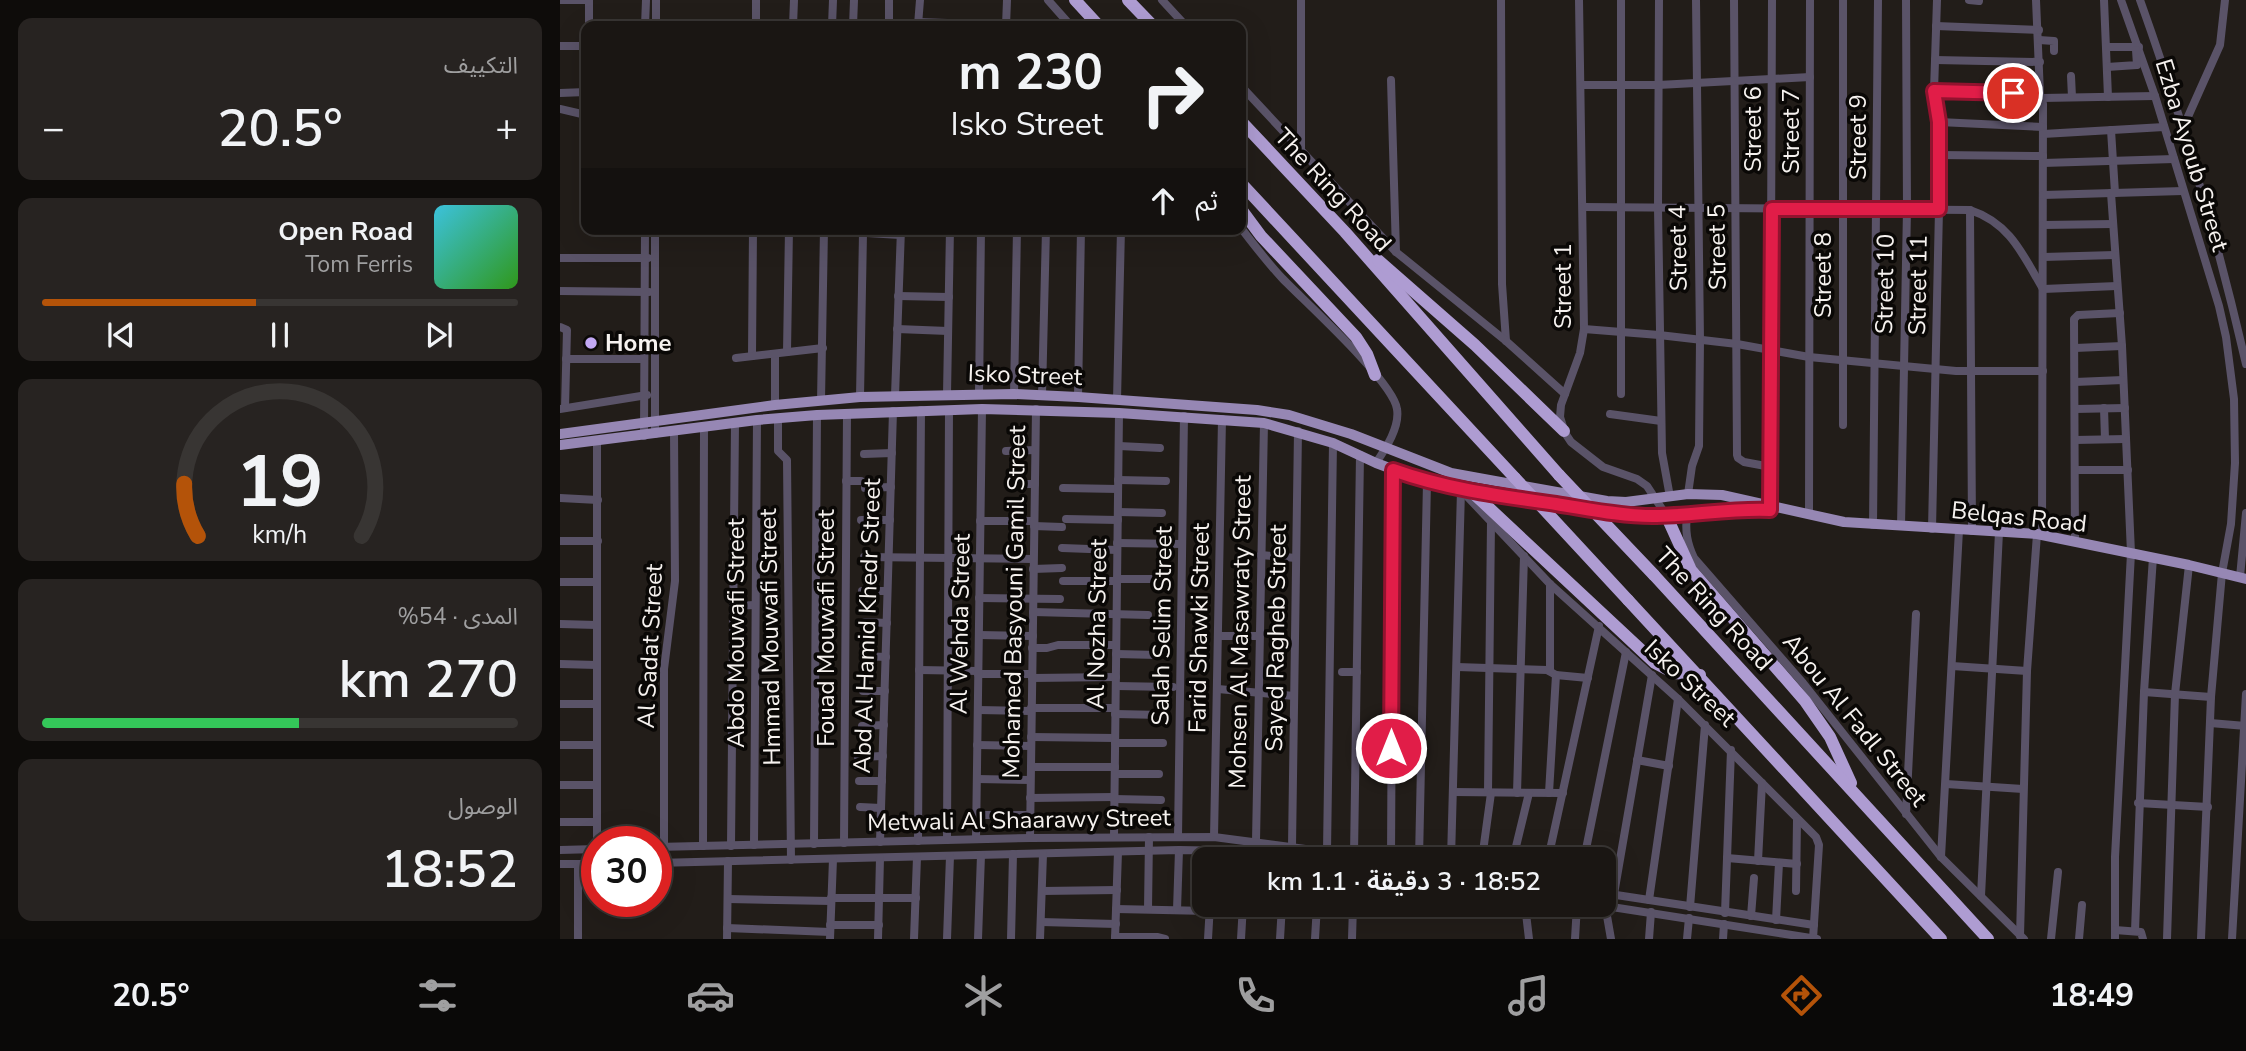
<!DOCTYPE html>
<html lang="ar">
<meta charset="utf-8">
<style>
:root{--surface:#1a1613;--page:#272321;--text:#f1f3f6;--muted:#9f9fa0;--line:#383533;--accent:#b45309}
body{margin:0;font-family:"Nunito Sans","Noto Sans Arabic",sans-serif;background:var(--page);color:var(--text);direction:rtl;height:100vh;display:flex;flex-direction:column;font-size:26px;white-space:nowrap}
*{box-sizing:border-box;margin:0}
p{font-size:23px;color:var(--muted)}
.icon{flex:none;width:38px;height:38px;fill:none;stroke:currentColor;stroke-width:2;stroke-linecap:round;stroke-linejoin:round}
.map{position:relative;flex:1;overflow:hidden;direction:ltr}
.panel{display:flex;flex-direction:column;gap:18px;padding:18px;background:#0e0c0a;width:560px}
.panel>*{flex:none}
.guide{position:absolute;left:21px;top:21px;width:665px;height:214px;border-radius:14px;box-shadow:0 7px 28px #0002,0 0 0 2px var(--line);direction:rtl;background:#1a1613;color:var(--text);overflow:hidden}
.speed{position:absolute;left:21px;top:826px;display:flex;gap:14px;font-size:35px;font-weight:700;text-align:center}
.speed>*{display:grid;place-content:center;width:91px;height:91px;border-radius:50%;background:var(--surface);box-shadow:0 7px 28px #0002,0 0 0 2px var(--line);line-height:1}
.speed .limit{border:10px solid #d22;background:#fff;color:#111}
.pin{position:absolute;display:grid;place-items:center;width:60px;height:60px;color:#fff;margin:-30px;border:4px solid #fff;border-radius:50%;box-shadow:0 2px 7px #0007}
.me{position:absolute;width:77px;margin:-38px;rotate:0deg;stroke-linejoin:round;filter:drop-shadow(0 0 5px #0008)}
.turn{display:flex;align-items:center;gap:24px;height:147px;padding:0 28px;font-size:32px}
.turn .icon{width:91px;height:91px;stroke-width:2.5}
.turn b{display:block;font-size:49px;line-height:60px}
.then{display:flex;align-items:center;height:66px;padding:0 28px;background:#0003;gap:14px;font-size:26px}
.big{font-size:52px;font-weight:600;line-height:1.1}
.panel .card{flex:1;display:flex;flex-direction:column;justify-content:center;gap:10px;min-width:0;padding:0 24px;border-radius:14px;background:var(--page)}
.panel .dial{align-items:center;gap:0}
.dial svg{height:182px;overflow:visible;fill:none;stroke:var(--line);stroke-width:7;stroke-linecap:round;text-anchor:middle}
.dial text{fill:var(--text);stroke:none}
.song{display:flex;align-items:center;gap:21px}
.cover{width:84px;height:84px;border-radius:10px;background:linear-gradient(135deg,hsl(190 70% 55%),hsl(110 70% 35%))}
.played{height:7px;border-radius:4px;background:linear-gradient(90deg,var(--accent) 45%,var(--line) 45%)}
.keys{display:flex;justify-content:space-around;direction:ltr}
.heat{display:flex;justify-content:space-between;align-items:center;font-size:38px;direction:ltr}
.charge{height:10px;border-radius:5px;background:linear-gradient(90deg,#34c759 54%,var(--line) 0)}
.trip{position:absolute;left:632px;top:847px;width:424px;height:70px;border-radius:14px;background:var(--surface);box-shadow:0 7px 28px #0002,0 0 0 2px var(--line);font-weight:600;line-height:70px;text-align:center;direction:rtl}
.tab-bar{display:flex;height:112px;justify-content:space-around;align-items:center;background:#0a0908;color:var(--muted)}
.tab-bar .icon{width:49px;height:49px}
.tab-bar .current{color:var(--accent)}
.tab-bar b{font-size:32px;color:var(--text)}
main{display:flex;flex:1;min-height:0}
.map>svg:first-child{display:block}
</style>
<main>
<div class="map">
<svg width="1686" height="939" viewBox="0 0 1686 939">
<rect width="100%" height="100%" fill="#221d19"/>
<g fill="none" stroke-linecap="round" stroke-linejoin="round">
<g stroke="#5a5368" stroke-width="8">
<path d="M0,0H25"/>
<path d="M488,0L511,26"/>
<path d="M602,0L626,26"/>
<path d="M741,0V153"/>
<path d="M941,0L942,284L946,341"/>
<path d="M1019,0L1024,329L1020,353L1001,405L1000,417L1005,433L1011,442L1043,467L1077,479L1087,486L1106,515"/>
<path d="M1061,0V394"/>
<path d="M1099,0L1098,208L1102,453L1110,497"/>
<path d="M1174,0L1177,455L1178,458L1184,462L1211,467"/>
<path d="M1409,0L1419,1"/>
<path d="M1476,0L1480,94L1483,104L1482,535"/>
<path d="M1544,0L1548,97"/>
<path d="M1561,0L1595,96L1659,306L1666,337L1674,399L1675,463L1671,524L1662,573L1651,697L1641,939"/>
<path d="M1580,0C1622,117 1658,243 1686,364"/>
<path d="M358,22L446,25"/>
<path d="M358,25L360,0"/>
<path d="M29,26V0"/>
<path d="M85,26L86,0"/>
<path d="M96,26V0"/>
<path d="M196,26V0"/>
<path d="M233,26L234,0"/>
<path d="M272,26L273,0"/>
<path d="M293,26L294,0"/>
<path d="M329,26V0"/>
<path d="M446,26L447,0"/>
<path d="M1376,26L1479,30"/>
<path d="M1479,40L1494,41V51"/>
<path d="M0,46H26"/>
<path d="M1546,47H1579"/>
<path d="M1375,60L1480,62"/>
<path d="M1547,67L1577,65L1576,50"/>
<path d="M1511,76L1512,97"/>
<path d="M831,80L836,252"/>
<path d="M1021,85H1098L1250,77"/>
<path d="M681,86L836,252L946,341L1005,394"/>
<path d="M1374,91L1480,94"/>
<path d="M0,93L26,92"/>
<path d="M1482,98L1595,96"/>
<path d="M0,109L26,115"/>
<path d="M1379,122L1483,127"/>
<path d="M1551,130L1555,193"/>
<path d="M1622,130L1660,45L1665,0"/>
<path d="M1483,134L1604,127"/>
<path d="M1378,155L1483,156"/>
<path d="M1483,163L1614,159"/>
<path d="M1551,193L1562,346L1571,553L1555,857V939"/>
<path d="M1483,195L1623,191"/>
<path d="M1023,207L1410,210C1450,223 1463,255 1483,289L1557,286"/>
<path d="M1410,210L1412,531"/>
<path d="M1483,225L1553,224"/>
<path d="M681,228C694,245 707,262 722,278C744,301 833,381 837,409C840,427 826,448 816,463"/>
<path d="M241,229L340,235"/>
<path d="M1483,257L1555,255"/>
<path d="M0,258H88"/>
<path d="M0,291L89,292"/>
<path d="M338,296L389,297"/>
<path d="M0,327L7,330L5,408"/>
<path d="M337,329L388,331"/>
<path d="M1024,329L1099,335L1177,344L1249,357L1396,371H1483"/>
<path d="M1515,348L1562,346"/>
<path d="M227,352L229,229"/>
<path d="M215,354V405"/>
<path d="M192,356L193,229"/>
<path d="M176,358L263,348"/>
<path d="M6,359H84"/>
<path d="M1515,382L1563,380"/>
<path d="M387,394L390,229"/>
<path d="M419,394L421,229"/>
<path d="M454,394L457,229"/>
<path d="M482,395L486,229"/>
<path d="M335,396L341,229"/>
<path d="M300,397L303,233"/>
<path d="M518,397L521,229"/>
<path d="M557,400L561,229"/>
<path d="M261,401L264,229"/>
<path d="M1544,408L1545,439"/>
<path d="M0,409L87,395"/>
<path d="M1515,409L1565,408"/>
<path d="M1050,414L1101,421"/>
<path d="M218,419V451L227,460L231,860"/>
<path d="M1283,425V0"/>
<path d="M95,434V229"/>
<path d="M84,436L85,229"/>
<path d="M1515,440L1566,439"/>
<path d="M559,446L600,448"/>
<path d="M446,451L475,450"/>
<path d="M304,454L332,453"/>
<path d="M1515,470H1568"/>
<path d="M558,480L606,481"/>
<path d="M286,481H301"/>
<path d="M453,484H475"/>
<path d="M305,488L331,487"/>
<path d="M503,488L558,489"/>
<path d="M901,490L990,584L1118,699L1256,837L1259,845L1253,939"/>
<path d="M1128,494L1132,466L1139,446L1140,340L1136,0"/>
<path d="M0,498L38,500"/>
<path d="M1210,510L1212,0"/>
<path d="M558,512L602,513"/>
<path d="M1249,514L1250,0"/>
<path d="M1127,515C1125,531 1127,543 1134,558L1243,683L1381,857L1464,939"/>
<path d="M506,519L558,520"/>
<path d="M301,520H330"/>
<path d="M420,521H474"/>
<path d="M1313,525L1318,0"/>
<path d="M474,526L502,527"/>
<path d="M1341,526L1347,209L1346,0"/>
<path d="M1372,529L1379,209V122L1374,91L1377,0"/>
<path d="M0,541H38"/>
<path d="M1515,542L1514,319L1518,315L1560,313"/>
<path d="M557,543L622,544"/>
<path d="M502,548L557,550"/>
<path d="M701,555L736,558"/>
<path d="M304,557L473,559"/>
<path d="M473,569L502,568"/>
<path d="M1680,577L1686,513"/>
<path d="M557,579H603"/>
<path d="M503,581H557"/>
<path d="M0,582H37"/>
<path d="M302,591H327"/>
<path d="M419,598L500,599"/>
<path d="M173,606L195,605"/>
<path d="M473,612L588,615"/>
<path d="M305,622L327,623"/>
<path d="M0,624L37,625"/>
<path d="M419,635L473,636"/>
<path d="M659,636H699"/>
<path d="M472,648H487L498,645H556"/>
<path d="M556,654L598,655"/>
<path d="M303,656L326,657"/>
<path d="M0,664L37,665"/>
<path d="M1392,666L1467,671"/>
<path d="M897,667L987,670L996,675L1028,678"/>
<path d="M359,670L418,671"/>
<path d="M990,671V584"/>
<path d="M782,672H797"/>
<path d="M418,674H472"/>
<path d="M472,678L556,677"/>
<path d="M556,686L613,687"/>
<path d="M658,689L734,696"/>
<path d="M303,691H325"/>
<path d="M1584,692L1651,697"/>
<path d="M0,704H37"/>
<path d="M471,708H555"/>
<path d="M418,710L471,711"/>
<path d="M555,714L602,715"/>
<path d="M1650,723L1686,726"/>
<path d="M302,726L324,725"/>
<path d="M471,737L555,738"/>
<path d="M555,743H603"/>
<path d="M0,745H37"/>
<path d="M417,745L471,746"/>
<path d="M298,757L323,756"/>
<path d="M796,758L818,759"/>
<path d="M1077,760L1109,766"/>
<path d="M471,767H555"/>
<path d="M555,774H599"/>
<path d="M417,779L470,780"/>
<path d="M299,781H322"/>
<path d="M1386,784L1463,789"/>
<path d="M0,785H37"/>
<path d="M893,792L1003,793"/>
<path d="M928,792L931,522"/>
<path d="M957,793L964,556"/>
<path d="M989,793L996,675"/>
<path d="M470,798L554,797"/>
<path d="M554,799L601,800"/>
<path d="M1578,803L1648,807"/>
<path d="M300,807L321,808"/>
<path d="M1346,814L1356,614"/>
<path d="M416,815H470"/>
<path d="M0,822H37"/>
<path d="M554,837L559,413"/>
<path d="M618,837L624,416"/>
<path d="M654,837L662,419"/>
<path d="M470,838L476,409"/>
<path d="M416,839L422,409"/>
<path d="M387,840L389,410"/>
<path d="M358,841L361,410"/>
<path d="M696,841L704,423"/>
<path d="M320,842L333,411"/>
<path d="M284,843L287,414"/>
<path d="M254,844L257,415"/>
<path d="M194,845L197,420"/>
<path d="M143,846L144,427"/>
<path d="M171,846L175,423"/>
<path d="M732,846L738,431"/>
<path d="M96,847L470,838L654,837L821,859"/>
<path d="M37,849V441"/>
<path d="M0,850L37,849"/>
<path d="M767,851L773,443"/>
<path d="M794,855L800,455"/>
<path d="M1381,857L1399,530"/>
<path d="M1167,858L1237,864"/>
<path d="M831,859L833,470"/>
<path d="M859,859L867,482"/>
<path d="M891,859L901,490"/>
<path d="M922,859L931,793"/>
<path d="M953,859L969,793"/>
<path d="M988,859L1039,626"/>
<path d="M1024,859L1066,652"/>
<path d="M1198,861L1202,783"/>
<path d="M96,863L619,850L675,851L733,859"/>
<path d="M104,863V669L115,581L114,431"/>
<path d="M0,864H37"/>
<path d="M482,891L557,890"/>
<path d="M1236,891L1237,820"/>
<path d="M1043,893L1254,925"/>
<path d="M1054,894L1092,675"/>
<path d="M1421,896L1439,532"/>
<path d="M271,898H356"/>
<path d="M168,899L271,901"/>
<path d="M1089,900L1118,699"/>
<path d="M965,905L969,939"/>
<path d="M1039,905L1257,939"/>
<path d="M1048,906L1047,916L1051,939"/>
<path d="M1130,907L1145,725"/>
<path d="M556,909L649,911"/>
<path d="M588,909L589,837"/>
<path d="M617,910L619,850"/>
<path d="M1165,913L1171,750"/>
<path d="M1191,916L1194,878"/>
<path d="M1216,920L1219,863"/>
<path d="M481,922L556,924"/>
<path d="M270,925H319"/>
<path d="M167,928L270,932"/>
<path d="M1555,930L1581,932L1583,939"/>
<path d="M1575,931L1584,692L1593,557"/>
<path d="M1460,936L1467,671L1477,534"/>
<path d="M555,937H597L605,939"/>
<path d="M18,939V864"/>
<path d="M167,939L168,861"/>
<path d="M270,939L273,859"/>
<path d="M318,939L320,858"/>
<path d="M354,939L357,857"/>
<path d="M387,939L390,856"/>
<path d="M418,939L421,855"/>
<path d="M451,939L453,854"/>
<path d="M480,939L483,854"/>
<path d="M555,939L558,852"/>
<path d="M648,939L650,905"/>
<path d="M681,939L683,905"/>
<path d="M720,939L722,905"/>
<path d="M755,939L757,905"/>
<path d="M792,939L793,905"/>
<path d="M1015,939L1017,905"/>
<path d="M1089,939L1091,912"/>
<path d="M1127,939L1129,918"/>
<path d="M1163,939L1164,924"/>
<path d="M1491,939L1498,872"/>
<path d="M1519,939L1522,905"/>
<path d="M1607,939L1615,694L1629,565"/>
<path d="M1672,939L1686,694"/>
</g>
<g stroke="#9687b4" stroke-width="10">
<path d="M0,434L215,405L300,397L454,394L518,397L697,410L729,415L791,434L891,473L1047,501L1066,502L1128,494L1162,495L1284,522L1477,534L1629,565L1686,579"/>
<path d="M0,445L197,420L257,415L422,409L559,413L704,423L773,443L816,463L867,482L912,492L1071,515H1127L1187,509L1211,510"/>
</g>
<g stroke="#ae9cd2" stroke-width="12">
<path d="M515,0L539,26"/>
<path d="M568,0L593,26"/>
<path d="M681,121L785,232L999,475"/>
<path d="M681,183L955,478"/>
<path d="M681,209L701,236L796,337L807,354L815,375"/>
<path d="M818,260L915,345L1004,431"/>
<path d="M912,492L1095,663L1114,673L1140,675"/>
<path d="M1106,515L1131,570L1245,701L1270,737L1291,783"/>
<path d="M1094,575L1428,939"/>
<path d="M1068,600L1381,939"/>
</g>
<g stroke="#ae9cd2" stroke-width="12">
<path d="M999,475L1094,575"/>
<path d="M955,478L1068,600"/>
</g>
</g>
<g fill="none" stroke-linecap="round" stroke-linejoin="round">
<g stroke="#92132f" stroke-width="18">
<path id="route" d="M831,748L833,470C886,489 940,496 996,504C1028,509 1060,516 1092,516C1132,516 1171,508 1210,510L1212,209H1379V122L1374,91L1453,93"/>
</g>
<use href="#route" stroke="#e11d48" stroke-width="12"/>
</g>
<circle fill="#c2a8f3" stroke="#0a0806" stroke-width="2.5" cx="31" cy="343" r="7"/>
<g text-anchor="middle" dominant-baseline="central" stroke-width="7" stroke-linejoin="round" paint-order="stroke">
<g font-size="24" fill="#f6f2ef" stroke="#0a0806">
<text transform="translate(1193 129) rotate(-90)">Street 6</text>
<text transform="translate(1231 131) rotate(-90)">Street 7</text>
<text transform="translate(1298 137) rotate(-90)">Street 9</text>
<text transform="translate(1632 155) rotate(73)">Ezba Ayoub Street</text>
<text transform="translate(773 190) rotate(47)">The Ring Road</text>
<text transform="translate(1157 247) rotate(-91)">Street 5</text>
<text transform="translate(1118 248) rotate(-91)">Street 4</text>
<text transform="translate(1263 275) rotate(-90)">Street 8</text>
<text transform="translate(1325 284) rotate(-89)">Street 10</text>
<text transform="translate(1358 285) rotate(-89)">Street 11</text>
<text transform="translate(1003 286) rotate(-90)">Street 1</text>
<text transform="translate(465 375) rotate(2)">Isko Street</text>
<text transform="translate(1459 517) rotate(6)">Belqas Road</text>
<text transform="translate(454 602) rotate(-89)">Mohamed Basyouni Gamil Street</text>
<text transform="translate(1154 609) rotate(47)">The Ring Road</text>
<text transform="translate(400 624) rotate(-89)">Al Wehda Street</text>
<text transform="translate(537 624) rotate(-89)">Al Nozha Street</text>
<text transform="translate(307 626) rotate(-88)">Abd Al Hamid Khedr Street</text>
<text transform="translate(602 626) rotate(-89)">Salah Selim Street</text>
<text transform="translate(266 628) rotate(-90)">Fouad Mouwafi Street</text>
<text transform="translate(639 628) rotate(-89)">Farid Shawki Street</text>
<text transform="translate(680 632) rotate(-89)">Mohsen Al Masawraty Street</text>
<text transform="translate(176 633) rotate(-90)">Abdo Mouwafi Street</text>
<text transform="translate(210 637) rotate(-91)">Hmmad Mouwafi Street</text>
<text transform="translate(716 638) rotate(-89)">Sayed Ragheb Street</text>
<text transform="translate(90 646) rotate(-87)">Al Sadat Street</text>
<text transform="translate(1130 683) rotate(43)">Isko Street</text>
<text transform="translate(1295 720) rotate(51)">Abou Al Fadl Street</text>
<text transform="translate(459 820) rotate(-1)">Metwali Al Shaarawy Street</text>
</g>
<g font-size="24" font-weight="bold" fill="#f6f2ef" stroke="#0a0806" text-anchor="start">
<text x="45" y="343">Home</text>
</g>
</g>
</svg>
<div class="speed"><div class="limit">30</div></div>
<div class="pin" style="left:1453px;top:93px;background:#d93025"><svg class="icon" aria-label="arrive" viewBox="0 0 24 24"><path d="M6 21V4h12l-3 4 3 4H6"/></svg></div>
<svg class="me" style="left:831px;top:748px" viewBox="-20 -20 40 40"><circle r="17" fill="#e11d48" stroke="#fff" stroke-width="3"/><path d="M0-11L8 9 0 5-8 9z" fill="#fff"/></svg>
<div class="trip">18:52 · 3 دقيقة · 1.1 km</div>
<div class="guide">
<div class="turn"><svg class="icon" aria-label="right" viewBox="0 0 24 24"><path d="M7 20v-9h11M14 6l5 5-5 5"/></svg><div><b>230 m</b>Isko Street</div></div>
<div class="then">ثم<svg class="icon" aria-label="ahead" viewBox="0 0 24 24"><path d="M12 20V5M6 11l6-6 6 6"/></svg></div>
</div>
</div>
<section class="panel">
<div class="card"><p>التكييف</p>
<div class="heat"><a>−</a><b class="big">20.5°</b><a>+</a></div>
</div>
<div class="card">
<div class="song"><i class="cover"></i><div><b>Open Road</b><p>Tom Ferris</p></div></div>
<div class="played"></div>
<div class="keys"><svg class="icon" aria-label="previous" viewBox="0 0 24 24"><path d="M18 5L8 12l10 7zM5 5v14"/></svg><svg class="icon" aria-label="pause" viewBox="0 0 24 24"><path d="M8 5v14M16 5v14"/></svg><svg class="icon" aria-label="next" viewBox="0 0 24 24"><path d="M6 5l10 7-10 7zM19 5v14"/></svg></div>
</div>
<div class="card dial"><svg viewBox="0 0 100 80">
<path d="M14 69A42 42 0 1 1 86 69"/>
<path d="M14 69A42 42 0 0 1 8 46" stroke="#b45309"/>
<text x="50" y="56" font-size="32" font-weight="700">19</text>
<text x="50" y="72" font-size="11">km/h</text>
</svg></div>
<div class="card"><p>المدى · 54%</p><b class="big">270 km</b><div class="charge"></div></div>
<div class="card"><p>الوصول</p><b class="big">18:52</b></div>
</section>
</main>
<nav class="tab-bar">
<b>18:49</b>
<svg class="icon current" aria-label="directions" viewBox="0 0 24 24"><path d="M12 3l9 9-9 9-9-9zM9 14v-3h6M13 9l2 2-2 2"/></svg>
<svg class="icon" aria-label="music" viewBox="0 0 24 24"><path d="M9 18V5l10-2v13"/><circle cx="6" cy="18" r="3"/><circle cx="16" cy="16" r="3"/></svg>
<svg class="icon" aria-label="phone" viewBox="0 0 24 24"><path d="M5 4h4l2 5-3 2q2 4 5 5l2-3 5 2v4C11 20 4 13 5 4z"/></svg>
<svg class="icon" aria-label="climate" viewBox="0 0 24 24"><path d="M12 3v18M4 7l16 10M4 17L20 7"/></svg>
<svg class="icon" aria-label="car" viewBox="0 0 24 24"><path d="M5 17H2v-5l4-1 3-4h7l3 4 3 1v5h-3M9 17h6M6 11h13"/><circle cx="7" cy="17" r="2"/><circle cx="17" cy="17" r="2"/></svg>
<svg class="icon" aria-label="filters" viewBox="0 0 24 24"><path d="M4 7h16M4 17h16"/><circle cx="9" cy="7" r="2"/><circle cx="15" cy="17" r="2"/></svg>
<b>20.5°</b>
</nav>
